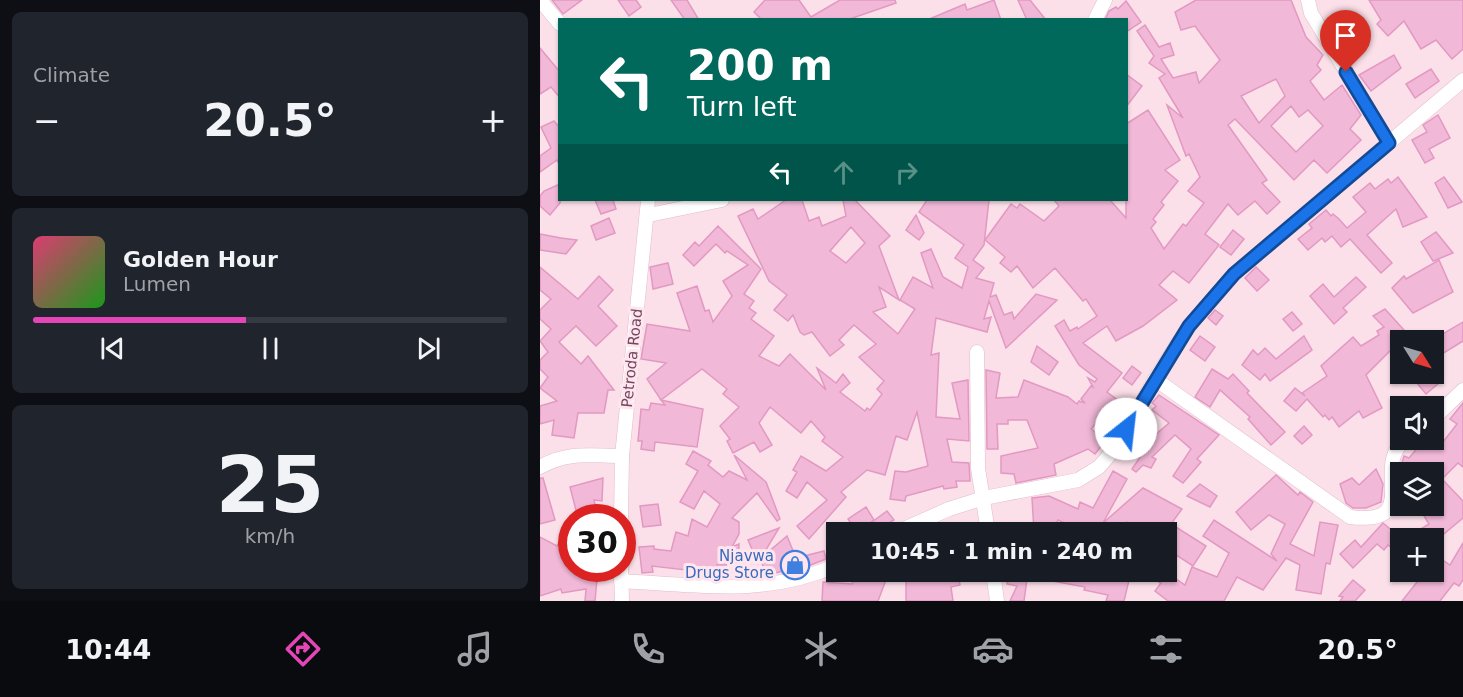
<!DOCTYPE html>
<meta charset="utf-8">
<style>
:root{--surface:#171b24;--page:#20242c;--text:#f1f3f6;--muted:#9ea1a6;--line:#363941;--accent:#e645b8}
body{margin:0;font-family:"DejaVu Sans",sans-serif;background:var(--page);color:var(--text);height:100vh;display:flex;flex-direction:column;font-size:22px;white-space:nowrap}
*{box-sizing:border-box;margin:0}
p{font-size:20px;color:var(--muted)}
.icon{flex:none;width:33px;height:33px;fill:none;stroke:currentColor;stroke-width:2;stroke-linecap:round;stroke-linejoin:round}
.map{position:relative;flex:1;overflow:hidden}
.sheet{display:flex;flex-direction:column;gap:12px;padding:12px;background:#0d0f14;width:540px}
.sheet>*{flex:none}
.top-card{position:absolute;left:18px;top:18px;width:570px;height:183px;border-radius:0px;box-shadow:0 2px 4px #0004;background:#00695c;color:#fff;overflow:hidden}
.needle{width:39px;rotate:127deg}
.fabs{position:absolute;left:850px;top:330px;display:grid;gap:12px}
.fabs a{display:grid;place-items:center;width:54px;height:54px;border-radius:0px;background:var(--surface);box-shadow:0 2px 4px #0004;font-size:30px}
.speed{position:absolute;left:18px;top:504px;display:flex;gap:12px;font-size:30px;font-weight:700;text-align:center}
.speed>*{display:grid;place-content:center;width:78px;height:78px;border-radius:50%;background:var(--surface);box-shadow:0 2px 4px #0004;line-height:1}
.speed .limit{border:9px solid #d22;background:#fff;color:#111}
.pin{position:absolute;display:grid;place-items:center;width:51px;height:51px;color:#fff;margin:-62px -26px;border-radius:50% 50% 50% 0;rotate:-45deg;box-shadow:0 0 6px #0007}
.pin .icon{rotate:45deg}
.me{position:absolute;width:66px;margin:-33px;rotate:29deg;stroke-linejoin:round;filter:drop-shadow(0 0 4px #0008)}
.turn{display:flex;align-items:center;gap:21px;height:126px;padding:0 30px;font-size:27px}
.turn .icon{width:78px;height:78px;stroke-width:2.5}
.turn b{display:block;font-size:42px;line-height:51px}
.lanes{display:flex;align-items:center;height:57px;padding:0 30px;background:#0003;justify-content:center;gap:30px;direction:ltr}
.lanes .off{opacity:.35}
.big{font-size:45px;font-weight:600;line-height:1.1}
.sheet .card{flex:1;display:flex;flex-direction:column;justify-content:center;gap:9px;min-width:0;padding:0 21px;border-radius:9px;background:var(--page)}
.sheet .dial{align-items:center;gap:0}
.dial b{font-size:78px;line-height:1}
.song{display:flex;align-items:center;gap:18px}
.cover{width:72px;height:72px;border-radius:9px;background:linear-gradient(135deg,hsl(340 70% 55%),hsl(120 70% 35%))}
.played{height:6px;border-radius:3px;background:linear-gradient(90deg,var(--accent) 45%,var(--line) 45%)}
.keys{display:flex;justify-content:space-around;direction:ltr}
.heat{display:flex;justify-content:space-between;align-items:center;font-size:33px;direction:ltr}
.trip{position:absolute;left:286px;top:522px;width:351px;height:60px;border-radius:0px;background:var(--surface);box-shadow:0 2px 4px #0004;font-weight:600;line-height:60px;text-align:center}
.dock{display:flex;height:96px;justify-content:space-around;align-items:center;background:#090b0e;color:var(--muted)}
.dock .icon{width:42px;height:42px}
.dock .active{color:var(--accent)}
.dock b{font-size:27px;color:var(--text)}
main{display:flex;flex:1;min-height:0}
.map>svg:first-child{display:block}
</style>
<main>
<section class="sheet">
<div class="card"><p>Climate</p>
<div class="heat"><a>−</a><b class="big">20.5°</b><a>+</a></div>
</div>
<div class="card">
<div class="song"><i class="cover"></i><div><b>Golden Hour</b><p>Lumen</p></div></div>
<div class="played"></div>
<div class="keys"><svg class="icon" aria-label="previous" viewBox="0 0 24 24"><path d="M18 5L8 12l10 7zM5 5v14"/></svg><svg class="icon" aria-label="pause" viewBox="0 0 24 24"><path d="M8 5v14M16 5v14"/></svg><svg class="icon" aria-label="next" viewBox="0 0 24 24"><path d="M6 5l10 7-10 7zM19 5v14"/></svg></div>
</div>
<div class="card dial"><b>25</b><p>km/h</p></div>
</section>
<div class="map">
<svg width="923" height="601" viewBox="0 0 923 601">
<rect width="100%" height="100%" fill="#fce0e9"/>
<g fill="#f1b8d7" stroke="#e398c2" stroke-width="1.5" fill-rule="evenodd">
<path d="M12,0H42L23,14Z"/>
<path d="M78,0H96L101,7L89,16Z"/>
<path d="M131,0H147L159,20H145Z"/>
<path d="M225,0H259L271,17L300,0H355L356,3L307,20H222L214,12Z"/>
<path d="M454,0L461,20H387L425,4L427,10Z"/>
<path d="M478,0H490L506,20H487Z"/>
<path d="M656,0H751L766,37L783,55L777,65L781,70L770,81L784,100L802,85L821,115L810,129L821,140L787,173L774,160L754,180L695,119L688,125L727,180L722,183L740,202L727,214L715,201L698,215L688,204L665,234L679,245L649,283L633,271L619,285L637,300L603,326L576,341L567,326L543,343L582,373L567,392L579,401L569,414L566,412L551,429L566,440L555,454L548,449L514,464L516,475L476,483L474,474L461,473V456L498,448L487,420H468V424H457L458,449H447L446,370L460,373L456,398L478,397L484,380L528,397L537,404L539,401L545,403L541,399L551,386L553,387L548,378L555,382L557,379L539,365L515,326L524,320L530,331L537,327L538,329L557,316L546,299L543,301L515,268L493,288L477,266L471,272L460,263L465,257L445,240L471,204L477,208L480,204L504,221L519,206L514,200H570L586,218V124L608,110L640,160L625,170L638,181L621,202L624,205L613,219L616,222L611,228L624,249L643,224L646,226L664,203L648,191L660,177L649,154L646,156L627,105L643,118L619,78L625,74L609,63L614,56L597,31L605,25L619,47L630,43L634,55L621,59L633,78L656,72L659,83L680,60L655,26L641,30L635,12ZM736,79L745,96L719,123L701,96ZM751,106L759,117L768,110L783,126L756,152L731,126Z"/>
<path d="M829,0H923V49L912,59L896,40L881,49L864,21L848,36L837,24L841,20Z"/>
<path d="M586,1L601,22L586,32V20H565L569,11L576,7L578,9Z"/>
<path d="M0,48L20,72V98L11,87L0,94Z"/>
<path d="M854,55L861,68L831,91L819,75Z"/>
<path d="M891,69L899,81L875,98L866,84Z"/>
<path d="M586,74L602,86L586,107Z"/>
<path d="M898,115L910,138L889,149L894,158L885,163L872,140L887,132L883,125Z"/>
<path d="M14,121L20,128V166L17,160L0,172V156L11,148L1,127Z"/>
<path d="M858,177L887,217L863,227L856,209L827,235L852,263L841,273L810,239L801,247L792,236L785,242L782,238L768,250L758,239L772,228L769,224L786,210L791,216L793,214L799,219L807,228L826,212L813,197L830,183L835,189L848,179L851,183Z"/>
<path d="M904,177L922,202L908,208L895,183Z"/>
<path d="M20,184V203L10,215L0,206V196L4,191Z"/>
<path d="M55,200H73L76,209L61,214Z"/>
<path d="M246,200H262L269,221L279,217L282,226L306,216L303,200H315L350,236L339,246L359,300L339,287L346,307L333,312L358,334L375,309L360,300L373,277L393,288L381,253L391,249L403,277L422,288L428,267L415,258L424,245L379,212L387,200H449L444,245L433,260L444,268L436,278L454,283L450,297L456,295L464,315L472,312L474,319L496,294L517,300L466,348L449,301L444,319L451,317L447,332L396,318L391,355L399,353L396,417L420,419L412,383L428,380L429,441L407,439L412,462L429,463L430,481H416L417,487L404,489L403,486L366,496L365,501L350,499L355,471L366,472L388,466L377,412L367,440L356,436L345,475L327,470L301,492L306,497L269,539L257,526L287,500L267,482L257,498L246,491L257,472L253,470L261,456L286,471L303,457L282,441L285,437L271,421L261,433L230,407L219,423L232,445L220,452L214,442L193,453L187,441L190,439L180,426L199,407L183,394L187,389L162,369L121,400L107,379L126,363L101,359L107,324L150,331L137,293L157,286L165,311L169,310L173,322L192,296L183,281L208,265L187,251L185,253L176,244L154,266L143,255L155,242L159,246L178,226L221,269L204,294L214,301L209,308L216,313L211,319L234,336L219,356L239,366L250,354L286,390L277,368L296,383L303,374L310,383L300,392L325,411L327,408L330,410L342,394L337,389L344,381L319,357L336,344L314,325L299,340L304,345L290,356L272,332L264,335L260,332L253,315L248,321L234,310L247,295L229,281L198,216L213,209L218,219ZM311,227L325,243L306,263L290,251Z"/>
<path d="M376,215L384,233L379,240L366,230Z"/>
<path d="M69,218L75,233L56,240L51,226Z"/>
<path d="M693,230L704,239L691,255L680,247Z"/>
<path d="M896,232L913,253L893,261L881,242Z"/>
<path d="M0,234L21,238L37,240L26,254L0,250Z"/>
<path d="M899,260L913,292L873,313L852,288L864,276L866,279Z"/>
<path d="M128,263L133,284L113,289L110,267Z"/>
<path d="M0,267L38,299L59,276L73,290L58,306L77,326L56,346L36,326L19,342L41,364L48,356L74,390H68L64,413H38L34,438L12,435L14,420L0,424V406L17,401L0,388L8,377L0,369V360L8,352L0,341L11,329L0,319V310L11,299L0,290Z"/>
<path d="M716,267L729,280L717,291L705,278Z"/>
<path d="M816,277L826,287L803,308L807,312L794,324L770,296L783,284L794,297Z"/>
<path d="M845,309L873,340H861L826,375L842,408L823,418L819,411L799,427L792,417L789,420L785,415L783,417L767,399L756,411L744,401L755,388L765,396L762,393L787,376L781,366L813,337L821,346L839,335L837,331L844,327L833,316Z"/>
<path d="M675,310L683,316L676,325L668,318Z"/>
<path d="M752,312L762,324L753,331L743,319Z"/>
<path d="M923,322V341L894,359V339Z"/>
<path d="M660,336L675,347L665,361L650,350Z"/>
<path d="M764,336L772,350L730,381L725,374L720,380L702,365L713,350L718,355L725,348L736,359Z"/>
<path d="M497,346L518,362L509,375L491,362Z"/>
<path d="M592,366L601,373L592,385L583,378Z"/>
<path d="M672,369L688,379L693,374L709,391L707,393L745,432L731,445L708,419L710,417L680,390L670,407L655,397Z"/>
<path d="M888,374L899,383L886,394L877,383Z"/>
<path d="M619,395L679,435L657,459L661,462L643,483L633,476L651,449L635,435L612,457L616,459L611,468L603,465L596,472L592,469L609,444L607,442L629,423L612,410L616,406L612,403Z"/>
<path d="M121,400L163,409L157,447L115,442L114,451L101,449L102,441H98L101,409L109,410L111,403L125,405Z"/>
<path d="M923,403V467L918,463L902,479L923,501V518L899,538H884L879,530L889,524L878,506H894V472H861V485V466L864,456L869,458L884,440H892L900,446L917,424L910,419Z"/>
<path d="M764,426L772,435L762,444L754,436Z"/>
<path d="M153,451L171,461L168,465L183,477L189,471L207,480L194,455L226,482L240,519L237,521L217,493L192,518L199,522V534L192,547L199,544L198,565H177V577H163L146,572L147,570L112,566L113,572L102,573L99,547L114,546V549L131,551L136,532L148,536L152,519L167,527L180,504L164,491L154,509L140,502L158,471L146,464Z"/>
<path d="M836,469L843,484L841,502L826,508H813L806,503L800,484L812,478L819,485Z"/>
<path d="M573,471L587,479L563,523L603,488L642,509L631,524L666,546L653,566L627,549V532H602L587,522L579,532H545L518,520L512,532H494L492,498L509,496L538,509L540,502L553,508Z"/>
<path d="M736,475L758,495L760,492L773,502L750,544L774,556L780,522L798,525L790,564L786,563L781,594L756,590L760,565L746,558L723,590L697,577L684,601H628L615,591L621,583L600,572H626L645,585L652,567L677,577L689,553L663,536L674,520L737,561L731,554L745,524L729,515L711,530L696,512Z"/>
<path d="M0,478H3L15,520L0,524Z"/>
<path d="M63,478L62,501L54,500L57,513L38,518L30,487Z"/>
<path d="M660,484L677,496L670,507L647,496Z"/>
<path d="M118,504L121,525L103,527L100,506Z"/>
<path d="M326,507L334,520L317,532L308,519Z"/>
<path d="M347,511L354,520L333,532L328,525Z"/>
<path d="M32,521V568H58L55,601H45L46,589L22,593L21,589L0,596V537L17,546Z"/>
<path d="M843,523L861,538V555L848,545L844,550L837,544L813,568L800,554L815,540L821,547Z"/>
<path d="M239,528L218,563L208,540Z"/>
<path d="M247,536L256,558L284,551L286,559L268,566L225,575L221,558Z"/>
<path d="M923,543V580L919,586L914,583L900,601H862L885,572H894L901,559L910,565Z"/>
<path d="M317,572H349L338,601H282L283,582L312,584Z"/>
<path d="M418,572L420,585L411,587L413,601H366V579Z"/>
<path d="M469,572H488L484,601H470L477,586L467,584Z"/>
<path d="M514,572H591L584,601H566L568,595L544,590L545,587L512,581Z"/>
<path d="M813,580L825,590L815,601H800L803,597L799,596Z"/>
</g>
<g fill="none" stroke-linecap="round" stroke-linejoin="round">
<g stroke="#dfbccd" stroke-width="15">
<g id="minor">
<path d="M0,0L20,24"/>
<path d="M768,0L771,13L849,143"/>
<path d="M555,20L565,0"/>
<path d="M109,215L182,200"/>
<path d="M437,352L438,468L448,532"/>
<path d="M615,379L810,517C884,526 830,467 865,440"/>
<path d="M894,418L923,390"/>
<path d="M0,467C28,451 50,456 82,456"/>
<path d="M81,518L82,456L108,200"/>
<path d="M357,532L409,509L444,498L538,480L559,467L577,446L615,379L649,326L694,274L923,80"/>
<path d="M81,568L82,601"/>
<path d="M453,572L457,601"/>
<path d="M81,581C156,585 226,597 297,565"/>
</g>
</g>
<use href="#minor" stroke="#fff" stroke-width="14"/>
</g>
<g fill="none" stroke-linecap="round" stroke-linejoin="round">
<g stroke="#114b97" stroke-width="15">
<path id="route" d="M586,429L649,326L694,274L849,143L806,72"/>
</g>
<use href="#route" stroke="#1a73e8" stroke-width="10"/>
</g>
<defs>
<g id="shop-ring" transform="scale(1.5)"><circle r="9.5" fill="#ffe6ee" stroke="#3f7fe0" stroke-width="1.5"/><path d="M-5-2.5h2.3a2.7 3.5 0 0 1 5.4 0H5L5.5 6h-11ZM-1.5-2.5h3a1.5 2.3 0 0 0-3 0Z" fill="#3f7fe0"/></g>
</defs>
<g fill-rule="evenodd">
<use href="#shop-ring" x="255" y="565"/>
</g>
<g text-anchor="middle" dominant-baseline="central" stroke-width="6" stroke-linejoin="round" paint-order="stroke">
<g font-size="15" fill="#724860" stroke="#ffe6ee">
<text transform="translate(92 358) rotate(-84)">Petroda Road</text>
</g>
<g font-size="15" fill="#366cbe" stroke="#ffe6ee" text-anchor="end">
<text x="234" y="556">Njavwa<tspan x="234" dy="17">Drugs Store</tspan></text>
</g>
</g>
</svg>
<div class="fabs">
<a><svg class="needle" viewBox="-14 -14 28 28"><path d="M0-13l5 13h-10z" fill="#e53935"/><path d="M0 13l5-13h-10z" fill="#9ea1a6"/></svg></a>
<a><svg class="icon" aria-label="sound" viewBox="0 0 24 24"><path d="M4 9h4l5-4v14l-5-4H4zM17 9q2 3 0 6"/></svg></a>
<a><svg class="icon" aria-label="layers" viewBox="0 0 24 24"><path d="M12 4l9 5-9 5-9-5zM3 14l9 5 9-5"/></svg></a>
<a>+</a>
</div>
<div class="speed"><div class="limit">30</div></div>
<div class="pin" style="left:806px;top:72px;background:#d93025"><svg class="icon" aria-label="arrive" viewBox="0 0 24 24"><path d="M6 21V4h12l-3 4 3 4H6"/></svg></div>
<svg class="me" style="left:586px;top:429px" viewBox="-20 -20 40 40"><circle r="19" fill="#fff"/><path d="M0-13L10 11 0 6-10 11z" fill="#1a73e8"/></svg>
<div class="trip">10:45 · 1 min · 240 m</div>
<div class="top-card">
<div class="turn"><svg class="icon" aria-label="left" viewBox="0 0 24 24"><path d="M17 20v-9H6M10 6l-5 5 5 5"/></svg><div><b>200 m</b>Turn left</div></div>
<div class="lanes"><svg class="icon" aria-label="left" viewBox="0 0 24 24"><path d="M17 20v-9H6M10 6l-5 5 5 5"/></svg><svg class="icon off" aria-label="ahead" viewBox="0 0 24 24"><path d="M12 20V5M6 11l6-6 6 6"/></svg><svg class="icon off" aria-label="right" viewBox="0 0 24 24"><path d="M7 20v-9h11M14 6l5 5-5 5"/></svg></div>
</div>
</div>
</main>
<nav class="dock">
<b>10:44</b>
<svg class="icon active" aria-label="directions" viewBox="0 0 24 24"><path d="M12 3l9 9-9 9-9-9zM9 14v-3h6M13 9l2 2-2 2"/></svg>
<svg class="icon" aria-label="music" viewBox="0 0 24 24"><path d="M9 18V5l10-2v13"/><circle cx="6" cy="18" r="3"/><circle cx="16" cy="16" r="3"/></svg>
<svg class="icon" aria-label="phone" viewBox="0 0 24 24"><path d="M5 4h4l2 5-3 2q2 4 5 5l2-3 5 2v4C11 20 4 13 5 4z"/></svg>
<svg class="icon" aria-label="climate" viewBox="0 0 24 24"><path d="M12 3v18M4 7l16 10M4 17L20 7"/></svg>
<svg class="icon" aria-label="car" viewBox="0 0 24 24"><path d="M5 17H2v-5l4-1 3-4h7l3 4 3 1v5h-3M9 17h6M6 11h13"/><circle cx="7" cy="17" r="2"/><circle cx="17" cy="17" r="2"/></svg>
<svg class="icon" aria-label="filters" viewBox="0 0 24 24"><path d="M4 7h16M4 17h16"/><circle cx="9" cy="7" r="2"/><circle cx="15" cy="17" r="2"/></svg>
<b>20.5°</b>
</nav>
